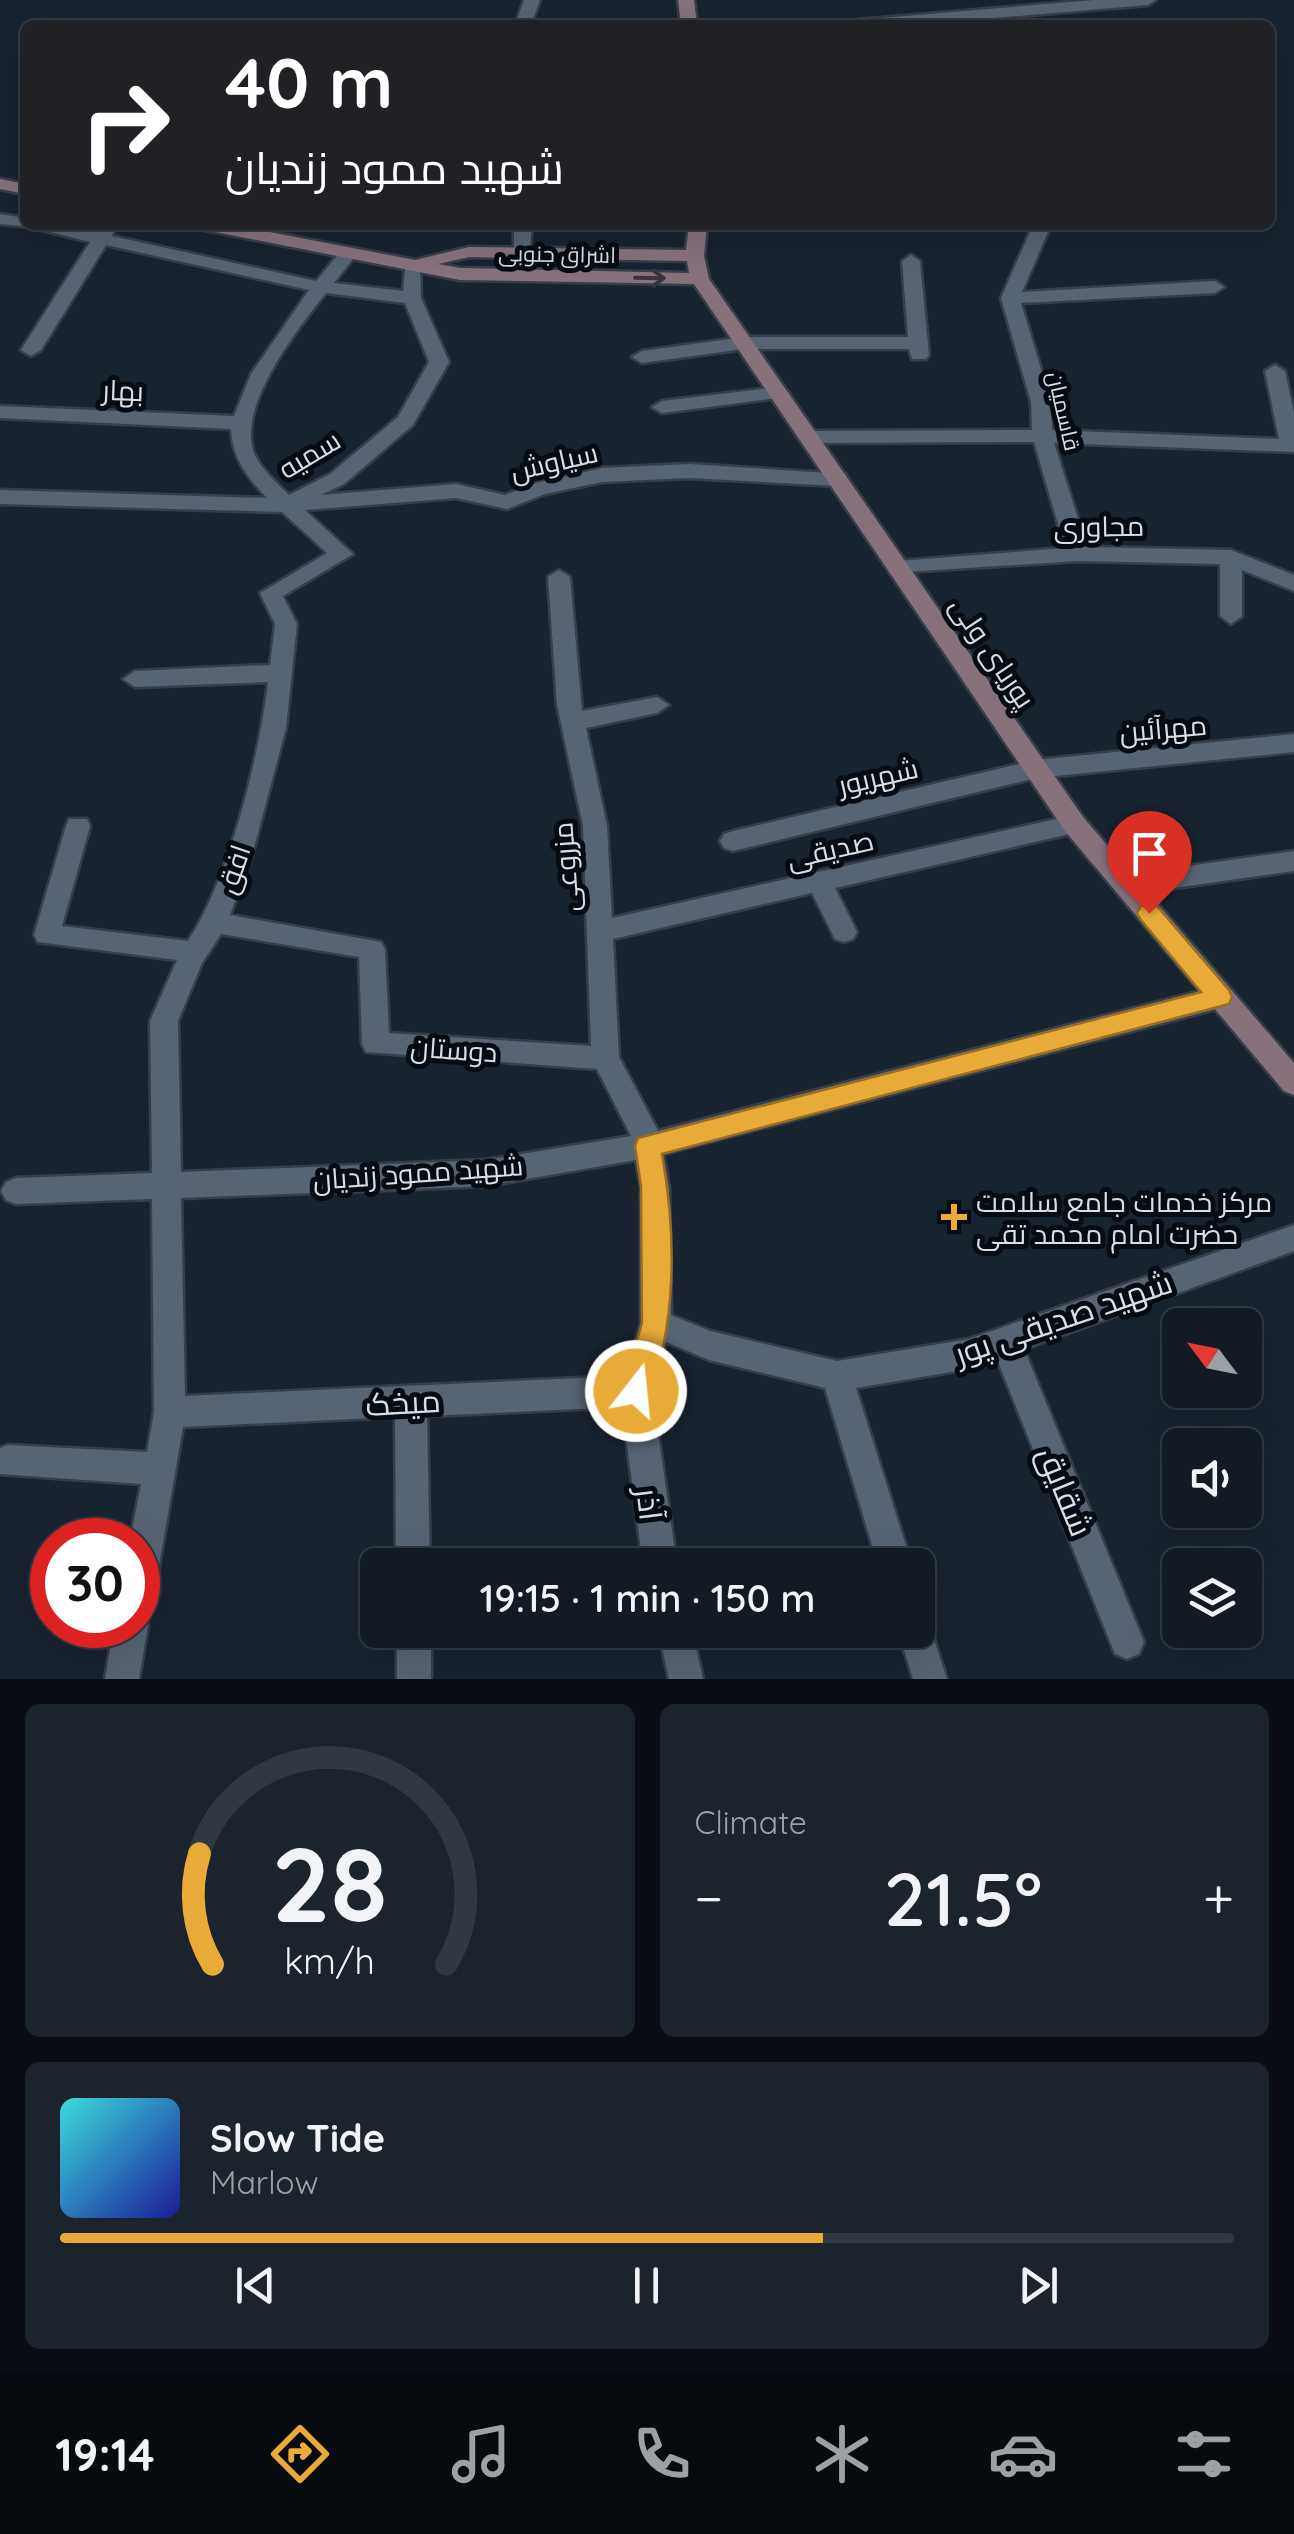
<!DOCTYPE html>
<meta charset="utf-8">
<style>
:root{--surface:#121a24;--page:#1b232c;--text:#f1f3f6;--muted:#9ca1a6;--line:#313841;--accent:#e9ab38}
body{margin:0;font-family:Quicksand,Cairo,sans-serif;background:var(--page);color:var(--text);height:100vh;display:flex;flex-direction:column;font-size:38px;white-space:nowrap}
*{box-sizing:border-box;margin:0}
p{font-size:32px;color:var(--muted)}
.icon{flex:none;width:55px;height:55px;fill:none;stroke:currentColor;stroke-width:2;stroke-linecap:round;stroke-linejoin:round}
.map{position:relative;height:1679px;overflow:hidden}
.sheet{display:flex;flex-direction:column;gap:25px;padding:25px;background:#0a0e14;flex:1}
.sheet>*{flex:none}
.banner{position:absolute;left:20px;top:20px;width:1255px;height:210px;border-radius:15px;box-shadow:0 10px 40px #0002,0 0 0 2px var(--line);background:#202124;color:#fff;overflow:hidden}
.needle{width:65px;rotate:302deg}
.controls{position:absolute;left:1162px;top:1308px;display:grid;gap:20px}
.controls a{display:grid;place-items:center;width:100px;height:100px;border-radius:15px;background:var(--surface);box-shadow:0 10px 40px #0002,0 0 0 2px var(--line);font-size:50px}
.speed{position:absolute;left:30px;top:1518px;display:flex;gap:20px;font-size:50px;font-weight:700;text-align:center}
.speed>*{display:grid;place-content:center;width:130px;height:130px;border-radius:50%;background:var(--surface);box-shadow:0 10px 40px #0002,0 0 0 2px var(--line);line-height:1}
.speed .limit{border:15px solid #d22;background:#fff;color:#111}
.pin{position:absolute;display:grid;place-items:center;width:85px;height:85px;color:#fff;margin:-102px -42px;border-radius:50% 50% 50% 0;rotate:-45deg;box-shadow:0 0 10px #0007}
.pin .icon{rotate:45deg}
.me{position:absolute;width:110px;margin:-55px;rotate:16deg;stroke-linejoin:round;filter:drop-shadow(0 0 8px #0008)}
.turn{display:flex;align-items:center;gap:35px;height:210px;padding:0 40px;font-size:45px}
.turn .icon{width:130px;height:130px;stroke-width:2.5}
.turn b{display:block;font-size:70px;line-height:85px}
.big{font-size:75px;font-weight:600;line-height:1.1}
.sheet .widget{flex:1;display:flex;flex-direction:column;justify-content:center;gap:15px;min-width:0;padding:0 35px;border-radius:15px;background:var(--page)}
.sheet .dial{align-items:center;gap:0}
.dial svg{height:260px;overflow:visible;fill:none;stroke:var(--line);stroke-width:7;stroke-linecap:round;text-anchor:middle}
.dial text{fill:var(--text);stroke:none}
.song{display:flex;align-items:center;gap:30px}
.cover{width:120px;height:120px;border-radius:15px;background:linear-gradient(135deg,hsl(180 70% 55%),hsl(240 70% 35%))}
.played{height:10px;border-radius:5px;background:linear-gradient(90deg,var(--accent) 65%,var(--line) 65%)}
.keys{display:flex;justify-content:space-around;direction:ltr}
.heat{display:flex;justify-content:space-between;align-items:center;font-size:55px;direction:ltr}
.sheet .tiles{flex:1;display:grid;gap:25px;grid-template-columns:1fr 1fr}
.widget:last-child{grid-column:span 2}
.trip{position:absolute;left:360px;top:1548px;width:575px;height:100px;border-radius:15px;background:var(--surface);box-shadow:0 10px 40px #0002,0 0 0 2px var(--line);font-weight:600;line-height:100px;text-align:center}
.tabs{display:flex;height:160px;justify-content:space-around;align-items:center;background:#070a0e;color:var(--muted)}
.tabs .icon{width:70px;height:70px}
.tabs .on{color:var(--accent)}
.tabs b{font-size:45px;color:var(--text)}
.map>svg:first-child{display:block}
</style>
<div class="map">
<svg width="1294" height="1679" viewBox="0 0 1294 1679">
<rect width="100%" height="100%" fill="#182330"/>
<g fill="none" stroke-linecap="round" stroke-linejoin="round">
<g stroke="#373e4a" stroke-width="5">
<g id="street">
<path d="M524,0H540L531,25H515Z"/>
<path d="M1094,0H1156L1148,5L912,25H849L857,20Z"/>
<path d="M0,214L25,218V225H64L96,232L100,225H116L112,236L316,281L341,251L347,250L356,255L334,283L403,291L406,260H420L421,298L449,362L413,425L344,484L321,495L456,484L505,495L532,484L602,468L689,464L845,474L848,479L838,486L689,478L602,482L545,494L507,509L456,498L305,510L353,554L283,596L297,624L286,728L251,859L230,915L381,942L385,949L389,1033L591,1046L583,826L557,705L548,577L559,570L570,577L582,711L657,697L669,705L657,713L586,728L607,826L612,918L1074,815L1083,817L1086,824L1083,831L1074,833L835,888L857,932L853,939L844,942L835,939L812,893L613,939L619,1057L658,1131L1220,986L1229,989L1233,997L1229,1005L1220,1008L663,1154L669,1187L671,1315L710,1331L837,1361L969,1339L1294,1225V1251L1024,1349L1144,1642L1139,1654L1127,1659L1115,1654L997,1359L969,1369L856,1388L912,1565H878L825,1388L709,1360L666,1342L652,1391L677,1565H643L622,1407L427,1416L430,1565H396L395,1417L183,1427L155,1589L150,1601L138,1606V1540H130L141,1484L0,1474V1448L8,1445L147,1452L154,1412L152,1199L16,1204L6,1200L1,1191L6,1182L16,1178L152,1173L150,1021L177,960L38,942L34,935L66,826L69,819H87L90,826L62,926L188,941C230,877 259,757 268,682L135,687L123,679L135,671L270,665L275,624L260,593L327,553L282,512L0,504V490L267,498C247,477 232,458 231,429L0,418V406L234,416L251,374L309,290L106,245L41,350L31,356L21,350L90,242L31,227L0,224ZM326,293L405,303L429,362L398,417L330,474L289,495C277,483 261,469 254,453C236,407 298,328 326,293ZM221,934L359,957L362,1044L366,1052L597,1069L631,1136L486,1160L181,1172L178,1021L202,963ZM636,1160L641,1187V1323L625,1376L185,1396L181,1198L486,1186Z"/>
<path d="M514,225H532L529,258H517L514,254Z"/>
<path d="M1033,225H1051L1022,292L1215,281L1224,287L1215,293L1021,303L1051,402L1052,430L1279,439L1265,371L1275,365L1285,371L1294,413V452L1054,443L1087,547L1231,550L1294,575V591L1242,570V616L1231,624L1220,616V564L1078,561L890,573L887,568L890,563L898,561L1065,548L1034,442L810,443L800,437L810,431L1032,430L1031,402L1001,298Z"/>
<path d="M911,255L920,261L929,355L926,359H912L909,349H744L642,363L632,357L642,351L744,337H908L902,261Z"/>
<path d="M779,387L789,393L786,397L662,413L652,407L662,401Z"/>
<path d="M1294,734V752L1036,778L733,851L724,848L720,841L724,834L733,831L1036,760Z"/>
<path d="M1294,851V871L1125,895L1116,892L1112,885L1116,878L1125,875Z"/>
<path d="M138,1611L143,1613L148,1625L139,1679H105L114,1625H138Z"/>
<path d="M918,1614L927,1618L947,1679H913L898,1630H918Z"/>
<rect x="397" y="1630" width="34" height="49"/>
<path d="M658,1630H692L703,1679H669Z"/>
</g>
</g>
<g stroke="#373e4a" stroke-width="5">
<g id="secondary">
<path d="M678,0H694L697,25H681Z"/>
<path d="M0,179L25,184V194L0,189Z"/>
<path d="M196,225H233L415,260L469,247L686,250L689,225H707L704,256L709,279L1083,817L1294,1063V1095L1284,1091L1065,831L694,284L460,280L205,230ZM469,257L687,261L689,273L460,268L438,264Z"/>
</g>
</g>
<use href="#street" fill="#576473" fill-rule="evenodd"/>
<use href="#secondary" fill="#87727c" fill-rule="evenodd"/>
</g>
<defs><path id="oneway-shaft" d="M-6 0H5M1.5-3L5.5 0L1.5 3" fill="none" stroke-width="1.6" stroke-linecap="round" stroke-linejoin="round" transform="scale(2.5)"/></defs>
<use stroke="#3a353c" href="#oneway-shaft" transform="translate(650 278) rotate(1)"/>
<path fill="#e9ab38" stroke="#976f24" stroke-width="2.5" d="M1149,904L1157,906L1229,990L1232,997L1229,1004L662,1154C676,1233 678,1326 646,1401L636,1405L626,1401L622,1391L642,1323L641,1186L635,1146L638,1138L1201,992L1141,920L1137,913L1141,906Z"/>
<path fill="#e9ab38" stroke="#070c12" stroke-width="4" d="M949 1202h10v10h10v10h-10v10h-10v-10h-10v-10h10z"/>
<g text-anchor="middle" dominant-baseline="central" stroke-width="10" stroke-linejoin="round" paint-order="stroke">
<g font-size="22" fill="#d7dee7" stroke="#070c12">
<text transform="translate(557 254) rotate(1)">اشراق جنوبی</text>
<text transform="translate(1064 411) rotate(77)">قاسمیان</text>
</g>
<g font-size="28" fill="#d7dee7" stroke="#070c12">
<text transform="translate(123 390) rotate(2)">بهار</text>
<text transform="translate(309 454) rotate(-31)">سمیه</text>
<text transform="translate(554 461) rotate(-13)">سیاوش</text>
<text transform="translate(1099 526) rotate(-1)">مجاوری</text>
<text transform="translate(993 652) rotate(56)">پوریای ولی</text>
<text transform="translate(1163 728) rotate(-5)">مهرآئین</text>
<text transform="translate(878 776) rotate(-13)">شهریور</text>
<text transform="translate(830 849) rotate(-13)">صدیقی</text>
<text transform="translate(565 867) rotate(-94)">مزروعی</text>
<text transform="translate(233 869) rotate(-71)">افق</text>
<text transform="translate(454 1049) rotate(4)">دوستان</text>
<text transform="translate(418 1172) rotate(-4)">شهید ممود زندیان</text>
</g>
<g font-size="28" fill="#d7dee7" stroke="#070c12" text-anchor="start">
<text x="976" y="1201">مرکز خدمات جامع سلامت<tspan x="976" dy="32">حضرت امام محمد تقی</tspan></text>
</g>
<g font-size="32" fill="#d7dee7" stroke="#070c12">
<text transform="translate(1063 1317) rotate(-19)">شهید صدیقی پور</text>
<text transform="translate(403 1402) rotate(-3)">میخک</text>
<text transform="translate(1066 1491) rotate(68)">شقایق</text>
<text transform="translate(650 1504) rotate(83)">آذر</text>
</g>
</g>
</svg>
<div class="controls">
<a><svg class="needle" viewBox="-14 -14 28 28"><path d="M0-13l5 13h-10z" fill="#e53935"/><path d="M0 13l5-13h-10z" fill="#9ca1a6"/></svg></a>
<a><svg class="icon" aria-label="sound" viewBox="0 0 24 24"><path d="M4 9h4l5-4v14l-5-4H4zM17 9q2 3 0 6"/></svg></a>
<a><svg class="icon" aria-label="layers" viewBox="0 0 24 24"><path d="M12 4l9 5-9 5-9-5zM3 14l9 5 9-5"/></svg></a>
</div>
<div class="speed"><div class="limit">30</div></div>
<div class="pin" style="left:1149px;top:913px;background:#d93025"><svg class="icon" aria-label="arrive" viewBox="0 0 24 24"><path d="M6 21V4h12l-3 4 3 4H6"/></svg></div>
<svg class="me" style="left:636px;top:1391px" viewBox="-20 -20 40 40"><circle r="17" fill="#e9ab38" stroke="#fff" stroke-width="3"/><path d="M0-11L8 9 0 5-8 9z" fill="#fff"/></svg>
<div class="trip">19:15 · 1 min · 150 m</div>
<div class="banner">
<div class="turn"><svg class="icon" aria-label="right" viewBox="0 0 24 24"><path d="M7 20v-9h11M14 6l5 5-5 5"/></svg><div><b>40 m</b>شهید ممود زندیان</div></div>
</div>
</div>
<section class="sheet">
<div class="tiles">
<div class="widget dial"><svg viewBox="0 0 100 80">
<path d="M14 69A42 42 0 1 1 86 69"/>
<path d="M14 69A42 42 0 0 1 10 35" stroke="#e9ab38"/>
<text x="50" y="56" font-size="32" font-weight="700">28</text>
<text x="50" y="72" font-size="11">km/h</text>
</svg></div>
<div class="widget"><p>Climate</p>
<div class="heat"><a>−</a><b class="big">21.5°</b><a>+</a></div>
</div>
<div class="widget">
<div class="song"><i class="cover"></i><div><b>Slow Tide</b><p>Marlow</p></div></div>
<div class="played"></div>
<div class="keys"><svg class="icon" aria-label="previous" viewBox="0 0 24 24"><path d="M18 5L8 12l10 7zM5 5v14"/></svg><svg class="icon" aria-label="pause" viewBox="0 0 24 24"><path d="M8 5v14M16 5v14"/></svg><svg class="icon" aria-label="next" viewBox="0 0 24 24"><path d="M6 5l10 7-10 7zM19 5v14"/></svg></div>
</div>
</div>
</section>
<nav class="tabs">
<b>19:14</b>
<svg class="icon on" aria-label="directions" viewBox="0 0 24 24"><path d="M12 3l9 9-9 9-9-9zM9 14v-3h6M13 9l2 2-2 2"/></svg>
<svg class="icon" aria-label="music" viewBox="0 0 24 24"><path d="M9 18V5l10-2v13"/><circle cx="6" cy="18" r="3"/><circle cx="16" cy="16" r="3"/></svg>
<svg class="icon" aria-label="phone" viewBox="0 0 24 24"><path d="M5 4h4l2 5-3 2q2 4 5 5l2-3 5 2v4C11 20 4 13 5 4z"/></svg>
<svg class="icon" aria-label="climate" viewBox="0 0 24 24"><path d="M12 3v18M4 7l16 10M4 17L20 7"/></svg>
<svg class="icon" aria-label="car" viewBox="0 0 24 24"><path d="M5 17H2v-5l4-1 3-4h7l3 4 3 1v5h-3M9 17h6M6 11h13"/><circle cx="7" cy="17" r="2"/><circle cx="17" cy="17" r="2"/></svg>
<svg class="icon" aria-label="filters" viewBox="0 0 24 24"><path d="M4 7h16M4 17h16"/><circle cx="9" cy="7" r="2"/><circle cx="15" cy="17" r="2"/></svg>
</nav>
